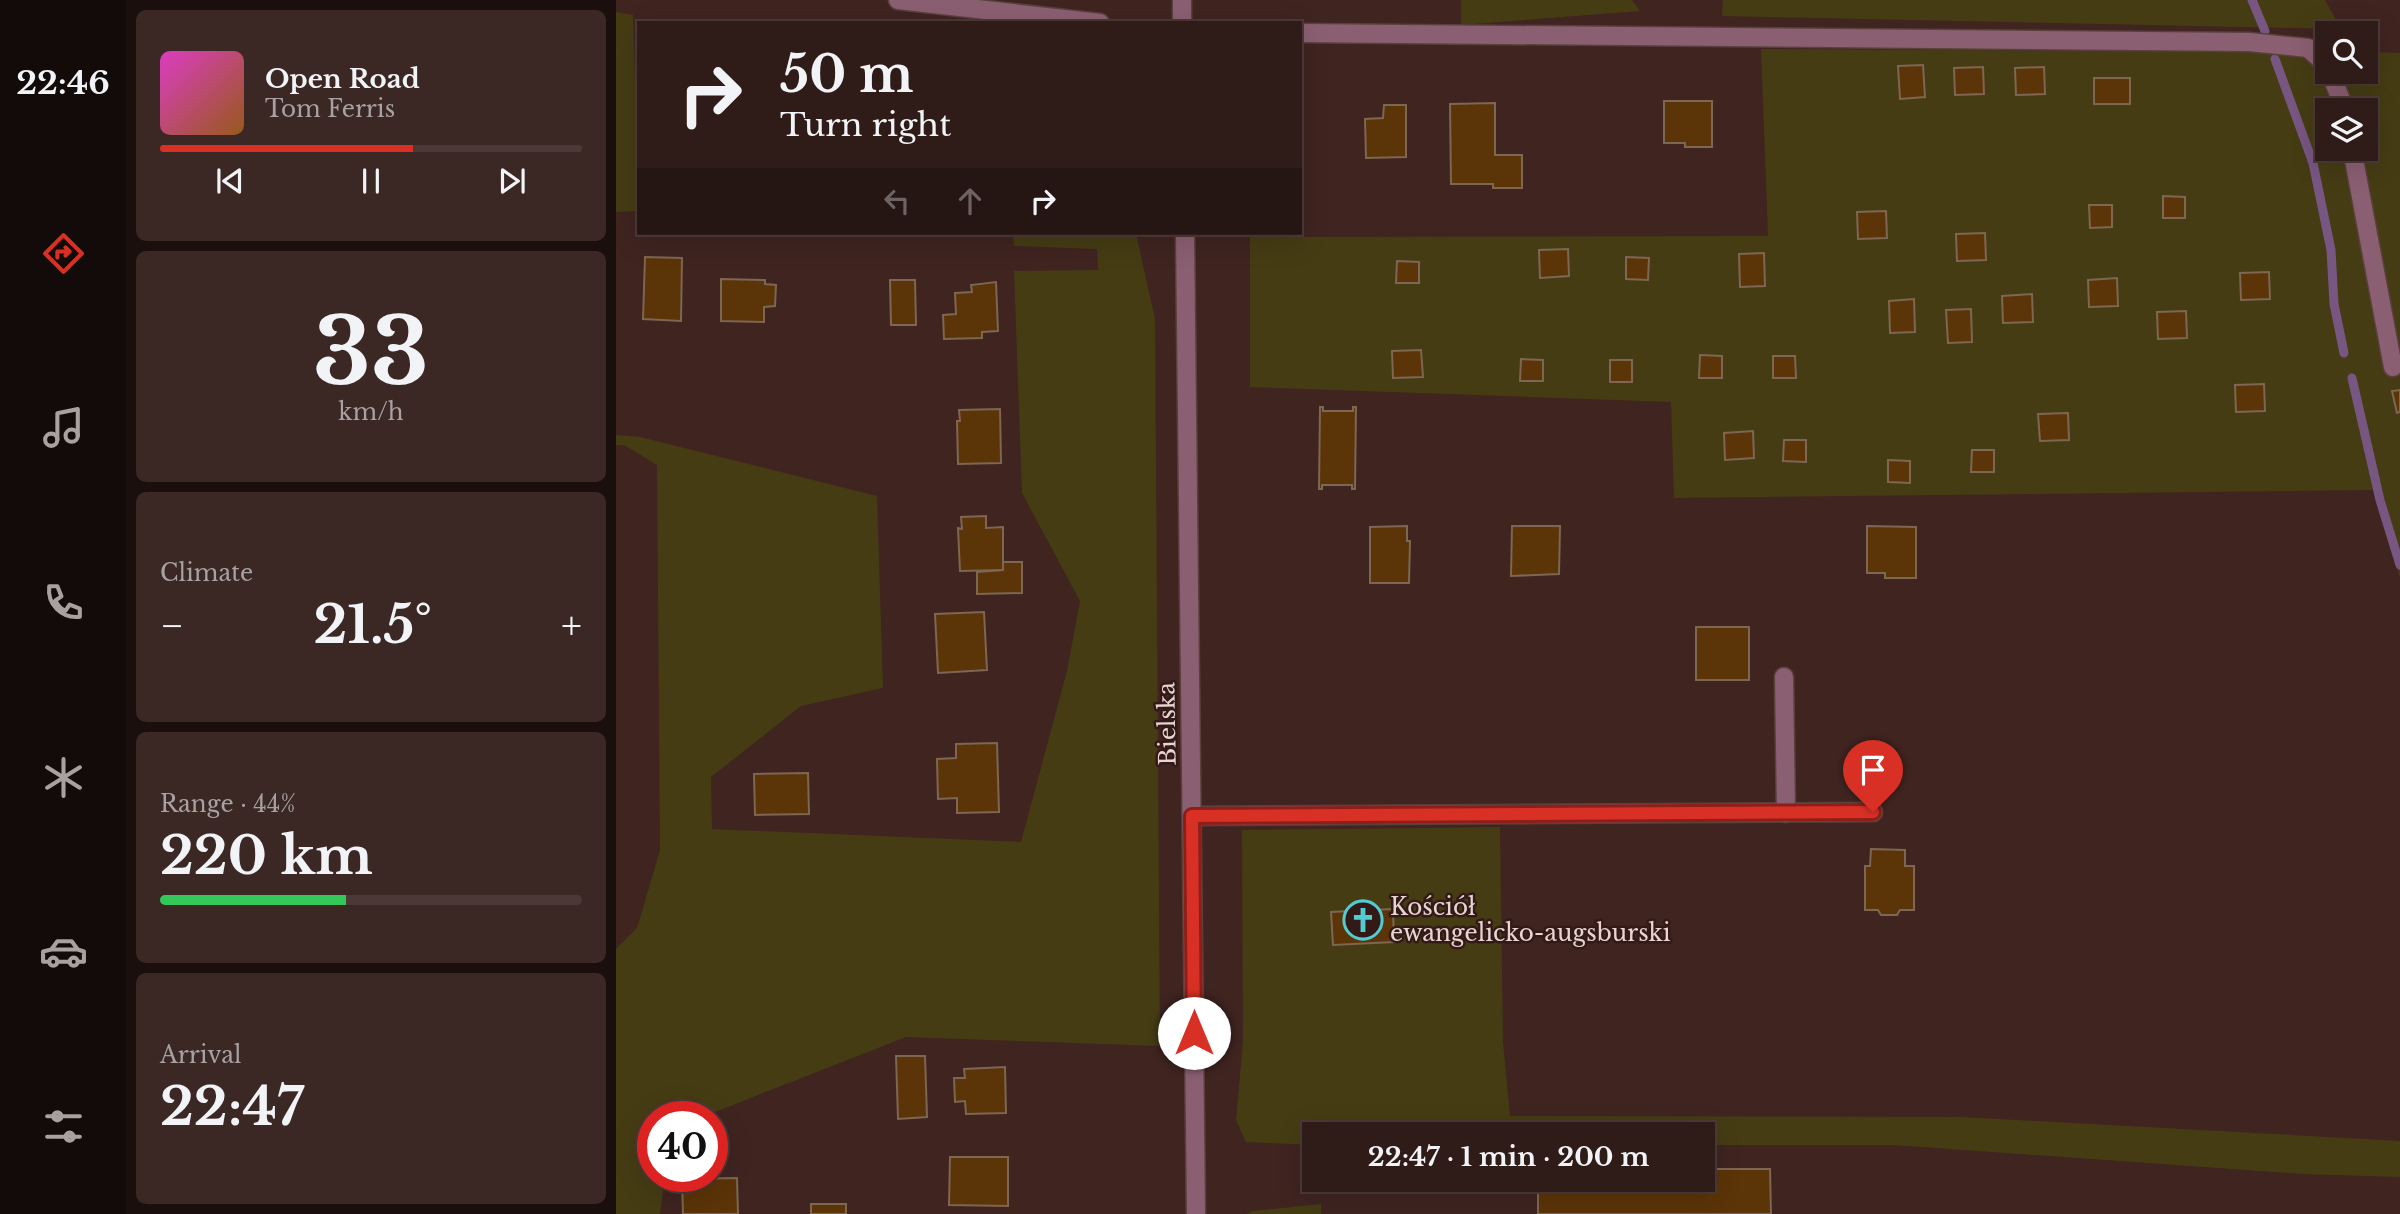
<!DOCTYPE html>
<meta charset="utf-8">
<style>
:root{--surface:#2f1b18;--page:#3b2825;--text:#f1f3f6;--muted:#a7a1a2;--line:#4a3937;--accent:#d93025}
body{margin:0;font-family:"Libre Baskerville",serif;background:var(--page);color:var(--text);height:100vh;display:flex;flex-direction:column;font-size:26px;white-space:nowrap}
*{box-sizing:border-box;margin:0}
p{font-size:23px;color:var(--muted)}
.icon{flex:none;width:38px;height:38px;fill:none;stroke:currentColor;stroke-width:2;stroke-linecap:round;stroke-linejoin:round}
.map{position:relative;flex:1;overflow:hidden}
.side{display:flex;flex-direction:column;gap:10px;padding:10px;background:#1a0f0d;width:490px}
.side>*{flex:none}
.top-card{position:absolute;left:21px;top:21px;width:665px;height:214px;border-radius:0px;box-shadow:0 7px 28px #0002,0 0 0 2px var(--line);background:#2f1b18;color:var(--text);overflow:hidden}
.fabs{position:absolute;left:1699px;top:21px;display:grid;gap:14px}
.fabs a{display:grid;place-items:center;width:63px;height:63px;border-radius:0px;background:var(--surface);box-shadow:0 7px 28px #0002,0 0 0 2px var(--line);font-size:35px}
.speed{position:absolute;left:21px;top:1101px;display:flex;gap:14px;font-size:35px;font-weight:700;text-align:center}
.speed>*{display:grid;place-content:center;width:91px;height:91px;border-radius:50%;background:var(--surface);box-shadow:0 7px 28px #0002,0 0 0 2px var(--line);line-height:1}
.speed .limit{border:10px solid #d22;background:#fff;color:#111}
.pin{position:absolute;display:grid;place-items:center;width:60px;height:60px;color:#fff;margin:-72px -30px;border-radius:50% 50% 50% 0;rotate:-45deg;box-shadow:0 0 7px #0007}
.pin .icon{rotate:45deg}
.me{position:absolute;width:77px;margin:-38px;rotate:0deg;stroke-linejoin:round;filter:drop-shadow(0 0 5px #0008)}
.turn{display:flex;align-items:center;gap:24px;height:147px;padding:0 28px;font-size:32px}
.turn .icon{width:91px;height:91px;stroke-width:2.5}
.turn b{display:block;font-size:49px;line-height:60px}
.lanes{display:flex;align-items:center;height:66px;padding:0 28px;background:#0003;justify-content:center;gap:35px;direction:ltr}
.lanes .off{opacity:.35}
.big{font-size:52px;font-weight:700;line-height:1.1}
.side .card{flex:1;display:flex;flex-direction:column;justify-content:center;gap:10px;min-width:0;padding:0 24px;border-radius:10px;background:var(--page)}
.side .dial{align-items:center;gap:0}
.dial b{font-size:91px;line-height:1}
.song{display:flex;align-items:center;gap:21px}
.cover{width:84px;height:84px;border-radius:10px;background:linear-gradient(135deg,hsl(310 70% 55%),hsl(30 70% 35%))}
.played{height:7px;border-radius:4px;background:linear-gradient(90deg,var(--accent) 60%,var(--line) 60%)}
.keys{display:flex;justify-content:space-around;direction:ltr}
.heat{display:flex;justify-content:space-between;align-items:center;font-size:38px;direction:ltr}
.charge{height:10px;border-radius:5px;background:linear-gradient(90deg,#34c759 44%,var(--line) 0)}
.trip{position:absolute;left:686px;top:1122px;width:413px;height:70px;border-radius:0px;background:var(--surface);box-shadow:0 7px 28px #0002,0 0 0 2px var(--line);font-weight:700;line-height:70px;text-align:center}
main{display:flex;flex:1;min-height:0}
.tab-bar{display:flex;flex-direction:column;width:126px;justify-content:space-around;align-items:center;background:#130b0a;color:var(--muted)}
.tab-bar .icon{width:49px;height:49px}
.tab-bar .current{color:var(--accent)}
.tab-bar b{font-size:32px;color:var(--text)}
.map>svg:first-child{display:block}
</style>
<main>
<nav class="tab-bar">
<b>22:46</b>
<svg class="icon current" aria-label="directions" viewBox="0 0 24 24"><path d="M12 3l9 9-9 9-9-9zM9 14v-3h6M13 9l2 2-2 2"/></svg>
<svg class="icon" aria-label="music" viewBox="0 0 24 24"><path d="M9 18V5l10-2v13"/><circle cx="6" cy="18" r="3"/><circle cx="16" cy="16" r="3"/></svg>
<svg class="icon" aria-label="phone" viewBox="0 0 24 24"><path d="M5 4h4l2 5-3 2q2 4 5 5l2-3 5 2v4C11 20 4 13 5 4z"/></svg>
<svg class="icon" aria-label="climate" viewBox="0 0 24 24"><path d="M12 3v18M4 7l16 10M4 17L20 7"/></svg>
<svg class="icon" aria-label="car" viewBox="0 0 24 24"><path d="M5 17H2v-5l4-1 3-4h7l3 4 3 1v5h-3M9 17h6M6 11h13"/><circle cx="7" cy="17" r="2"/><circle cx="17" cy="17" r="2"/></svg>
<svg class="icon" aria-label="filters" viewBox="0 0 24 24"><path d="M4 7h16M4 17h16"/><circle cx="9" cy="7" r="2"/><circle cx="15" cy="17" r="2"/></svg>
</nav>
<section class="side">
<div class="card">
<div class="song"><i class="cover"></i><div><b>Open Road</b><p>Tom Ferris</p></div></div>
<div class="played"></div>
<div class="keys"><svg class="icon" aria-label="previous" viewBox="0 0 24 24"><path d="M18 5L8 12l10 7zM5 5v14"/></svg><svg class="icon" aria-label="pause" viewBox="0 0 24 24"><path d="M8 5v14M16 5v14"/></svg><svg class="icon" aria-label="next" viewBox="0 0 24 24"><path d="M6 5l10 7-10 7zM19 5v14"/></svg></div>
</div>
<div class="card dial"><b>33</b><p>km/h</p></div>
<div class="card"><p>Climate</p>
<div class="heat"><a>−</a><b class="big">21.5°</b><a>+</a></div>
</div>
<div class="card"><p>Range · 44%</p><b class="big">220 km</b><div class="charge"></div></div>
<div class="card"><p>Arrival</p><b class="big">22:47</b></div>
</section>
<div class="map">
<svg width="1784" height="1214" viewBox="0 0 1784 1214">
<rect width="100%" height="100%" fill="#3f2420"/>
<g fill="#453c14" fill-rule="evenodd">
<path d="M845,0H1016L1024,11L845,25Z"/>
<path d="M1107,0H1709L1725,29L1106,16Z"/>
<path d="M0,12L17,15L23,211L0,212Z"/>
<path d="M1145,49L1711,52L1712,72H1750V52L1784,53V579L1766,490L1058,498L1055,402L634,387V237L1152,236ZM1712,110H1750V149H1712Z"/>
<path d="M397,233H520L539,319L544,1046L290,1037L89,1116H37V1176H49L44,1214H0V949L21,928L44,850L41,465L8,445H0V435L24,437L261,496L267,688L185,706L95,777L96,829L405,842L451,671L464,601L406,493L398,271L482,270L481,249L398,246Z"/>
<path d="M884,827L887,1042L894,1116L1346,1117L1784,1141V1177L1686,1174L1277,1145H1087V1134H698V1145L630,1142L620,1120L627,1042L626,830Z"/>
<path d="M705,1204V1214H631L636,1211Z"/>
</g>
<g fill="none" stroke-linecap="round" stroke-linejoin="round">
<g stroke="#775682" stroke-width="9">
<path d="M1636,0L1649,31"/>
<path d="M1659,59L1697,163L1715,250L1718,304L1728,353"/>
<path d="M1736,378L1764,500L1784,565"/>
</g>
</g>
<g fill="#5b3408" stroke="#7d6652" stroke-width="2">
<path d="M1307,65L1309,97L1284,99L1282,66Z"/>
<path d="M1367,67L1368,94L1339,95L1338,68Z"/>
<path d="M1428,67L1429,94L1400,95L1399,68Z"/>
<rect x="1478" y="78" width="36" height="26"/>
<path d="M1048,101H1096V147H1069V143H1048Z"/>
<path d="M879,103V155H906V188H877V184H835L834,104Z"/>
<path d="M768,105H790V157L750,158L749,119L767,118Z"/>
<path d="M1547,196L1569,197V218H1547Z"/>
<path d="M1473,205H1496V227L1474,228Z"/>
<path d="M1270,211L1271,238L1242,239L1241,212Z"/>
<path d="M1369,233L1370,260L1341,261L1340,234Z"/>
<path d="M952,249L953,276L924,278L923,250Z"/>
<path d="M1148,253L1149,286L1124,287L1123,254Z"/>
<path d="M29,257L66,258L65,321L27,319Z"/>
<path d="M1010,257L1033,258L1032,280L1010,279Z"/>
<path d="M781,261L803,262V283H780Z"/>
<path d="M1653,272L1654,299L1625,300L1624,273Z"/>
<path d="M1501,278L1502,306L1473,307L1472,280Z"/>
<path d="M105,279L149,280V284L160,285L159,306L148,307V322L105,321Z"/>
<path d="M274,280H299L300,325H275Z"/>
<path d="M380,282L382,331L366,332V338L328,339L327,315L340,314L339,293L356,292L355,285Z"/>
<path d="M1416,294L1417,322L1387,323L1386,296Z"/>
<path d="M1298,299L1299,332L1274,333L1273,301Z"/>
<path d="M1355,309L1356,342L1332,343L1330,310Z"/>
<path d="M1570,311L1571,338L1542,339L1541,312Z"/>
<path d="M805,350L807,377L777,378L776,351Z"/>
<path d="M1084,355L1106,356V378H1083Z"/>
<path d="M1157,356H1179L1180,378H1157Z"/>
<path d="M905,359L927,360V381H904Z"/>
<rect x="994" y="360" width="22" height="22"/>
<path d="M1648,384L1649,411L1620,412L1619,385Z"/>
<path d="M1784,390V412L1781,413L1776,391Z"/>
<path d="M704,407H707V411H737V407H740L739,489H736V485H706V489H703Z"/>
<path d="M384,409L385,463L342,464L341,421H344L343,410Z"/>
<path d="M1452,413L1453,440L1424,441L1422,414Z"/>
<path d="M1137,431L1138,458L1109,460L1108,433Z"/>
<path d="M1168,440H1190V462L1167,461Z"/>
<path d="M1356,450H1378V472H1355Z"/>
<path d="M1272,460L1294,461V483L1272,482Z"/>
<path d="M370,516V528L387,527V570L344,571L342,528L346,529L345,517Z"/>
<path d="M791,526V541H794L793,583H754V527Z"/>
<path d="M896,526H944L943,574L895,576Z"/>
<path d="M1251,526L1300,527V578H1269V573H1251Z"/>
<path d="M387,562H406V593L361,594V572L387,570Z"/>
<path d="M368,612L371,670L322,673L319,614Z"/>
<rect x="1080" y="627" width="53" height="53"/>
<path d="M381,743L383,812L341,813V798L322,799L321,759L340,758V744Z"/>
<path d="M192,773L193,814L139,815L138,774Z"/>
<path d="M1255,849L1289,850V866H1298V910H1284L1281,915H1265L1262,910H1249V866H1254Z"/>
<path d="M777,909L778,942L717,945L715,912Z"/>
<path d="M280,1056H309L311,1117L282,1119Z"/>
<path d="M389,1067L390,1113L350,1114L349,1101L339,1102L338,1078H349L348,1069Z"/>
<path d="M334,1157H392V1206L333,1205Z"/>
<path d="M1087,1169H1154L1155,1214H922V1180H1087Z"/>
<path d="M121,1178L122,1214H67L66,1179Z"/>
<rect x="195" y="1204" width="35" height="10"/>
</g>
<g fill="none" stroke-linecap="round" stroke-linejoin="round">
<g stroke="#5a403d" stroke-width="21">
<g id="minor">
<path d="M282,0L484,23"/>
<path d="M566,0V23"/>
<path d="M684,33L1633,42L1692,48L1712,66"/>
<path d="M1714,72L1729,110"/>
<path d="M1736,149L1777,367"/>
<path d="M569,233L580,1214"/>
<path d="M1168,677L1170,813"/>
<path d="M576,816L1257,812"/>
</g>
</g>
<use href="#minor" stroke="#8a5f71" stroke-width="18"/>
</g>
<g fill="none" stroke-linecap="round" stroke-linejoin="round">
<g stroke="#8d1f18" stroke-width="18">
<path id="route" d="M578,1033L576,816L1257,812"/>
</g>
<use href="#route" stroke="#d93025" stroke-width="12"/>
</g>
<defs>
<g id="church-ring" transform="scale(2.0125)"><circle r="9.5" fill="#341a17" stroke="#51ccd3" stroke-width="1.5"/><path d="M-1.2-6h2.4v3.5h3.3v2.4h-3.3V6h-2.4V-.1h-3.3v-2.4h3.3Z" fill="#51ccd3"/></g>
</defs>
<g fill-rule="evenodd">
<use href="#church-ring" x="747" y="920"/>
</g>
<g text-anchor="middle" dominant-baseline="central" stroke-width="5" stroke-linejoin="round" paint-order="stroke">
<g font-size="23" fill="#e8d5d3" stroke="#341a17">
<text transform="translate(551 724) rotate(-91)">Bielska</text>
</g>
<g font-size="23" fill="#e8d5d3" stroke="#341a17" text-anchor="start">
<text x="774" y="907">Kościół<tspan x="774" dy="26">ewangelicko-augsburski</tspan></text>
</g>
</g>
</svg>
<div class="fabs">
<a><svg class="icon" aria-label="search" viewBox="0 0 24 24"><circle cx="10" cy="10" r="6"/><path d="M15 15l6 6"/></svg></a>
<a><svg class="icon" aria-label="layers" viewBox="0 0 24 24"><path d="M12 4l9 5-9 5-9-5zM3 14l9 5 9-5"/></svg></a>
</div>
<div class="speed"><div class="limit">40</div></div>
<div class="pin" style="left:1257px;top:812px;background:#d93025"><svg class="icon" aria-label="arrive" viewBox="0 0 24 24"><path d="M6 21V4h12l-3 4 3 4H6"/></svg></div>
<svg class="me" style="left:578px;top:1033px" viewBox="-20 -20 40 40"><circle r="19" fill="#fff"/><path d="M0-13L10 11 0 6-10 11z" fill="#d93025"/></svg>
<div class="trip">22:47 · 1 min · 200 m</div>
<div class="top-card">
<div class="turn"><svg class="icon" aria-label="right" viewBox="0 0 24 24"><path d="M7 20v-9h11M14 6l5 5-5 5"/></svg><div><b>50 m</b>Turn right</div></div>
<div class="lanes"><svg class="icon off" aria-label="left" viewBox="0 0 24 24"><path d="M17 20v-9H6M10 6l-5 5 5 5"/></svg><svg class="icon off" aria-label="ahead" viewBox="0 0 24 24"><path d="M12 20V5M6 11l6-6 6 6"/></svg><svg class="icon" aria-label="right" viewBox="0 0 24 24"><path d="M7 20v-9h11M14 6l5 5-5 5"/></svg></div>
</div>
</div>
</main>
